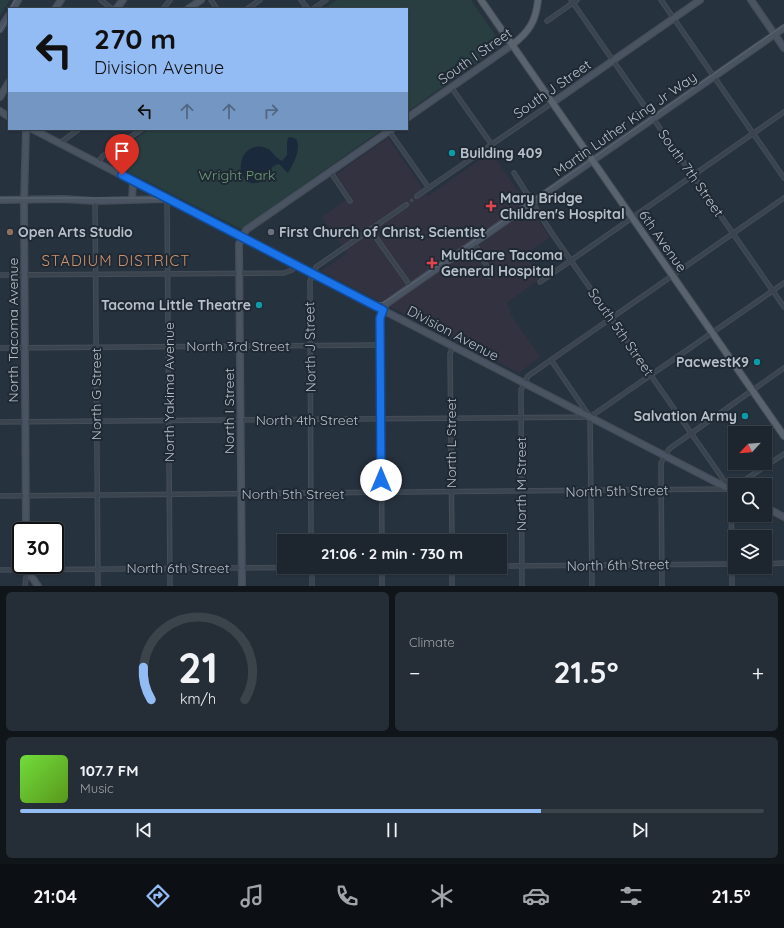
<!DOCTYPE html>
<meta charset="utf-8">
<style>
:root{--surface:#1d262f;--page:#252e37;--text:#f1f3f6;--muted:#a0a5aa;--line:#3b434b;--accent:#92bcf3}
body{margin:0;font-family:Quicksand,sans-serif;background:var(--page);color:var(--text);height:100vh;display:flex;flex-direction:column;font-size:15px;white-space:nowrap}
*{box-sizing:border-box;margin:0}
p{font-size:13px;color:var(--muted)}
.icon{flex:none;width:22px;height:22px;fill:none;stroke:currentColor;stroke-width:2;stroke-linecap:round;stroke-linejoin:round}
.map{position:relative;height:586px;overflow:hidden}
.sheet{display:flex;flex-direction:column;gap:6px;padding:6px;background:#10151a;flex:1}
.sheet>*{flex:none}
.hud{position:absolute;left:8px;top:8px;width:400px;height:122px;border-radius:0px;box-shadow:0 1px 3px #0004,0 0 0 1px var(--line);background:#92bcf3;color:#111;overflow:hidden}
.needle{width:26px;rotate:244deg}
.controls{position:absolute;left:728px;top:426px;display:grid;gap:8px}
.controls a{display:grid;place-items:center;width:44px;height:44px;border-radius:0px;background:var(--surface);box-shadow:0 1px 3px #0004,0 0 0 1px var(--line);font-size:20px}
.speed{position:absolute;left:12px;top:522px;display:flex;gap:8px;font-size:20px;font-weight:700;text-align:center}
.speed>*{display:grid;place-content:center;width:52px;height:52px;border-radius:50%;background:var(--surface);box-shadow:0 1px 3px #0004,0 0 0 1px var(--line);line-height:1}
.speed .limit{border:2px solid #111;border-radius:6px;background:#fff;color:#111}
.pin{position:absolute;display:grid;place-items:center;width:34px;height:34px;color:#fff;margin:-41px -17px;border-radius:50% 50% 50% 0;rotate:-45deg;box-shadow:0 0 4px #0007}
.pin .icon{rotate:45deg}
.me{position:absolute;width:44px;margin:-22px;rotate:0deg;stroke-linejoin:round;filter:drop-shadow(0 0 3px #0008)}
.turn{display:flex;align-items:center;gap:14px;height:84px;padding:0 20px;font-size:18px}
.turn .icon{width:52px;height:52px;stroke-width:2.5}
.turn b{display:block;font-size:28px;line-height:34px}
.lanes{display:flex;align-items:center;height:38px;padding:0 20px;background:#0003;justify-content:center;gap:20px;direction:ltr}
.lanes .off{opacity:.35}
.big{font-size:30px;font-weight:700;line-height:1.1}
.sheet .card{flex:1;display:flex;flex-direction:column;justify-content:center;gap:6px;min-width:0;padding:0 14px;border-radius:6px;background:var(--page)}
.sheet .dial{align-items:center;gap:0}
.dial svg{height:104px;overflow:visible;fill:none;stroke:var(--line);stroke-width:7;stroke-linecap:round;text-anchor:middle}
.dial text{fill:var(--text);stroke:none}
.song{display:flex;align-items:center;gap:12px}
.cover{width:48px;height:48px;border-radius:6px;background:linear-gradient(135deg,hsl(100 70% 55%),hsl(90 70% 35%))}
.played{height:4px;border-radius:2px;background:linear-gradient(90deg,var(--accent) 70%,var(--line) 70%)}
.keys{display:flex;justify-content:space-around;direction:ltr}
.heat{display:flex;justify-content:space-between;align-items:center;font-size:22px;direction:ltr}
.sheet .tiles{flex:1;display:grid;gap:6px;grid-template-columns:1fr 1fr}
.card:last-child{grid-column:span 2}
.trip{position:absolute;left:277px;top:534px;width:230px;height:40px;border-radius:0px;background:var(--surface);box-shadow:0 1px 3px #0004,0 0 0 1px var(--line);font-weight:700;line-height:40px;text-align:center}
.tab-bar{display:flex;height:64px;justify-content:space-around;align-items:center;background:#0c0f13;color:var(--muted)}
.tab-bar .icon{width:28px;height:28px}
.tab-bar .active{color:var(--accent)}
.tab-bar b{font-size:18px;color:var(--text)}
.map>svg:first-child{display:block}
</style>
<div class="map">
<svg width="784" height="586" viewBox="0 0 784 586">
<rect width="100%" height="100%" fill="#27323f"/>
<path fill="#333240" d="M388,138L428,196L491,152L550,237L525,255L542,278L507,303L511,310L509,312L540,357L519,373L321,271L347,253L322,217L351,196L336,174Z"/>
<g fill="#283e40">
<path d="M0,0H10L0,16Z"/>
<path d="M337,0H471L502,45L407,112V9H324Z"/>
<path d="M150,129H383L241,229L105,160Z"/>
</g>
<path fill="#1a2a3c" d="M291,137L296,139C302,149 293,164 288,173L279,164C267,166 269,181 257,183C233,186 236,142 263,147C273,149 274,158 282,161L287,155V143L288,138Z"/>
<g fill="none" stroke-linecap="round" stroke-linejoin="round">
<path stroke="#3d4754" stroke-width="3.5" stroke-dasharray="3.5 2" stroke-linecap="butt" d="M406,205L417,196"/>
<g stroke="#444d58" stroke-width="5.5">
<g id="street">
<path d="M101,0L112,9"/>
<path d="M211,0L217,9"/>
<path d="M301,0L308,9"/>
<path d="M571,0L784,307"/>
<path d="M661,0L784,178"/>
<path d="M163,9L170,0"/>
<path d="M247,9L260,0"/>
<path d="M313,9L326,0"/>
<path d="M547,21L577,0"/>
<path d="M451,87L492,145"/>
<path d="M389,131L429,188"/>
<path d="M60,143L79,129"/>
<path d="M98,162L103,156L142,129"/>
<path d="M330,171L350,201"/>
<path d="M514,173L551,232L730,489"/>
<path d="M417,196L552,103"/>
<path d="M167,199L170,586"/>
<path d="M95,201L98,586"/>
<path d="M370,229L411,287"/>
<path d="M474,243L489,270V276"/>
<path d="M0,275L284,273L292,270L297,265"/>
<path d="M540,282L784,112"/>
<path d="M0,348L380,345"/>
<path d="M551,360L590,417"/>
<path d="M590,417L784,283"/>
<path d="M590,417L592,586"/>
<path d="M0,422L589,417"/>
<path d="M737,485L784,454"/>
<path d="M731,489L732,586"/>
<path d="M0,496L729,489"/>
<path d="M311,541L310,281L316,267L406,205"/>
<path d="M382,541L380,317L383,310"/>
<path d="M452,541L450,354L453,346"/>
<path d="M765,564L784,563"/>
<path d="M500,566L735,564"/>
<path d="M312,567V586"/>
<path d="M382,567V586"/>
<path d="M452,567V586"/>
<path d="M0,570L357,567"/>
<path d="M25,586L27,570"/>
<path d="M522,586L521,390L528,376L784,198"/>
<path d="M662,586L661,463L669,449L784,368"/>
</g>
</g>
<g stroke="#444d58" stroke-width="8">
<g id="secondary">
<path d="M751,0L784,48"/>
<path d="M13,9L18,0"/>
<path d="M55,9L61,0"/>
<path d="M116,9L123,0"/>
<path d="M188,9L201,0"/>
<path d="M0,29L9,15"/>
<path d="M0,97L9,82"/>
<path d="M552,103L700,0"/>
<path d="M0,111L9,117"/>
<path d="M407,118L512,45"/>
<path d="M26,129L24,202L26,531"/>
<path d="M32,129L735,492"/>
<path d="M132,199L133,182"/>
<path d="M0,200L64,199L95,201L165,199"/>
<path d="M383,310L386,304L403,292L784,28"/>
<path d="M765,507L784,517"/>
<path d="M27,565V570L38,586"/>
<path d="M242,586L239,244L246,230L392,129"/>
</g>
</g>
<g stroke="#444d58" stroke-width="8">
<g id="primary">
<path d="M481,0L784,436"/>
<path d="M512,45C529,32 536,21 538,0"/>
</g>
</g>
<use href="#street" stroke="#3a444f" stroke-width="3.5"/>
<use href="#secondary" stroke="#495361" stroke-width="5.5"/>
<use href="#primary" stroke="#59636e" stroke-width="6"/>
<g stroke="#5d6875" stroke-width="1">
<path d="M10,9L15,0"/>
<path d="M0,32L9,17"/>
<path d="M0,198H150L174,201L237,231L372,302L381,303L386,301L420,278L784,25"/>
</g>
</g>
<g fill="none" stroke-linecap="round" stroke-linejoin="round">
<g stroke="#114b97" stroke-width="10">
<path id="route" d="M122,175L383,310L380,318L381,480"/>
</g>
<use href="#route" stroke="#1a73e8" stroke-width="7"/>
</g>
<g fill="#0f9aa8" stroke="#1f2934" stroke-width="1.5">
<circle cx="452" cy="153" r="4"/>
<circle cx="259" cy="305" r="4"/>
<circle cx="757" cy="362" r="4"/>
<circle cx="745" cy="416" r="4"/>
</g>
<g fill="#e0444e" stroke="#1f2934" stroke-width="1.5">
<path d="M489 200h4v4h4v4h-4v4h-4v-4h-4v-4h4z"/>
<path d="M430 257h4v4h4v4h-4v4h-4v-4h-4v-4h4z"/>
</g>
<circle fill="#8d6e63" stroke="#1f2934" stroke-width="1.5" cx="10" cy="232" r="4"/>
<circle fill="#6b7280" stroke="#1f2934" stroke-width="1.5" cx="271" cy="232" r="4"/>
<g text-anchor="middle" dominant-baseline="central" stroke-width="4" stroke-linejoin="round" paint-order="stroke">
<g font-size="14" fill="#b7bfc9" stroke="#1f2934">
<text transform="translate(475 56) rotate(-35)">South I Street</text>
<text transform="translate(552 89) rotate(-35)">South J Street</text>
<text transform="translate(625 124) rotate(-35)">Martin Luther King Jr Way</text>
<text transform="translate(691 173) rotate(55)">South 7th Street</text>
<text transform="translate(663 241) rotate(55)">6th Avenue</text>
<text transform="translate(13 330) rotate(-90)">North Tacoma Avenue</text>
<text transform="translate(621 332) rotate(55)">South 5th Street</text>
<text transform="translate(453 333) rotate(28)">Division Avenue</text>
<text x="238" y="346">North 3rd Street</text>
<text transform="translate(310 347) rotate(-91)">North J Street</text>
<text transform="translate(169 392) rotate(-90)">North Yakima Avenue</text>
<text transform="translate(96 394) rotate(-90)">North G Street</text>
<text transform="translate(229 411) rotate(-90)">North I Street</text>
<text x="307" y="420">North 4th Street</text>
<text transform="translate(451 443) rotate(-90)">North L Street</text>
<text transform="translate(521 484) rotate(-90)">North M Street</text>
<text transform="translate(617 491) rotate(-1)">North 5th Street</text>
<text x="293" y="494">North 5th Street</text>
<text transform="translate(618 565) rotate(-1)">North 6th Street</text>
<text x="178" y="568">North 6th Street</text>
</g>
<g font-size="14" font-weight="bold" fill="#b7bfc9" stroke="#1f2934" text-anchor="start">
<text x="460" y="153">Building 409</text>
<text x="500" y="198">Mary Bridge<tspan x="500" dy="16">Children's Hospital</tspan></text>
<text x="18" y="232">Open Arts Studio</text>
<text x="279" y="232">First Church of Christ, Scientist</text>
<text x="441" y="255">MultiCare Tacoma<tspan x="441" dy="16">General Hospital</tspan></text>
<text x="251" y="305" text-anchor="end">Tacoma Little Theatre</text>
<text x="749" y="362" text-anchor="end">PacwestK9</text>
<text x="737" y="416" text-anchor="end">Salvation Army</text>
</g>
<g font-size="14" fill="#6f9977" stroke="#1f2934">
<text x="237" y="175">Wright Park</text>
</g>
<g font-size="15" letter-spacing="1" fill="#d0926b" stroke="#1f2934">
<text x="116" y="260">STADIUM DISTRICT</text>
</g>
</g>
</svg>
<div class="controls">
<a><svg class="needle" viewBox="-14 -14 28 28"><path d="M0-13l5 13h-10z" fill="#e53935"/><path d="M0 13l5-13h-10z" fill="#a0a5aa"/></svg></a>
<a><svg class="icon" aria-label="search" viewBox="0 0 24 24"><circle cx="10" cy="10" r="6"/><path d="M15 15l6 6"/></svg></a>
<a><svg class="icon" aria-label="layers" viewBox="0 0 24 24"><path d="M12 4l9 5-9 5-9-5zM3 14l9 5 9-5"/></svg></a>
</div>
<div class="speed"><div class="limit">30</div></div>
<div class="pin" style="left:122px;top:175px;background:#d93025"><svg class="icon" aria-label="arrive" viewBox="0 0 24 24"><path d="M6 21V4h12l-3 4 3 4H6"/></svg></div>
<svg class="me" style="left:381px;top:480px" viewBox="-20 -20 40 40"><circle r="19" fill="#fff"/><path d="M0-13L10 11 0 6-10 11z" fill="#1a73e8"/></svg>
<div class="trip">21:06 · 2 min · 730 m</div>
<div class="hud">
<div class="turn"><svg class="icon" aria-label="left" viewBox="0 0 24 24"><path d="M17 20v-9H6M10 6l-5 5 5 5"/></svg><div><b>270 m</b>Division Avenue</div></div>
<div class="lanes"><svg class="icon" aria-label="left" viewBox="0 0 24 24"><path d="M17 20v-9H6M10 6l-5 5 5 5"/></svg><svg class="icon off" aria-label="ahead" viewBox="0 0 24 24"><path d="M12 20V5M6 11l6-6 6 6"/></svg><svg class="icon off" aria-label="ahead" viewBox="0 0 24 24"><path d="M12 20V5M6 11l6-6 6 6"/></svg><svg class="icon off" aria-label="right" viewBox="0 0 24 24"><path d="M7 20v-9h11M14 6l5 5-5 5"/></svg></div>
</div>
</div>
<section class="sheet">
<div class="tiles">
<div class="card dial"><svg viewBox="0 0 100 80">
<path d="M14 69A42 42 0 1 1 86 69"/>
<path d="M14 69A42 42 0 0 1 8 44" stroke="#92bcf3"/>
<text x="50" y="56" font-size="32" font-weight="700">21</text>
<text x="50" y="72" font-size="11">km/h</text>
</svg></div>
<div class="card"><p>Climate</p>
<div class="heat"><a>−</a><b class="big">21.5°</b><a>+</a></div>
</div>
<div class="card">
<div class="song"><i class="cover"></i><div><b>107.7 FM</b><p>Music</p></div></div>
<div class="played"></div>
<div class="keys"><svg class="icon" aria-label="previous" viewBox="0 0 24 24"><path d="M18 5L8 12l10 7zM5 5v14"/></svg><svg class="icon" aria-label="pause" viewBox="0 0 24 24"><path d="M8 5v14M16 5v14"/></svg><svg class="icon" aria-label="next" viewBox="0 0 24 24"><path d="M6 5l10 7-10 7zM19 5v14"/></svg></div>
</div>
</div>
</section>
<nav class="tab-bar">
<b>21:04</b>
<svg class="icon active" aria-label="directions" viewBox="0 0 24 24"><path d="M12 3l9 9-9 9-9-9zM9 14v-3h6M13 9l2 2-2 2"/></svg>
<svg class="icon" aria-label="music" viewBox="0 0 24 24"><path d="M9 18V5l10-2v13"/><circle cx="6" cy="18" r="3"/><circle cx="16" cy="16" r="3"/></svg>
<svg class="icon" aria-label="phone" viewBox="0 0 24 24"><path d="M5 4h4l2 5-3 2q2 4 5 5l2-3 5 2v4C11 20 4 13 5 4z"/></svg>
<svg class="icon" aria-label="climate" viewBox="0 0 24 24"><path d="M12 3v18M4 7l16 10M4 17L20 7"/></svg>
<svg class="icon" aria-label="car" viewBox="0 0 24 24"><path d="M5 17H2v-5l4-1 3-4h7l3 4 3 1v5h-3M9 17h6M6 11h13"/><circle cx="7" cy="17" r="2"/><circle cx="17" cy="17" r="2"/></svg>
<svg class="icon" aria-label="filters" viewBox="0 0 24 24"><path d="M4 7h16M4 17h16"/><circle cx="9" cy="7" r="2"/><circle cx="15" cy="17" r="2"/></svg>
<b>21.5°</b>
</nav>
